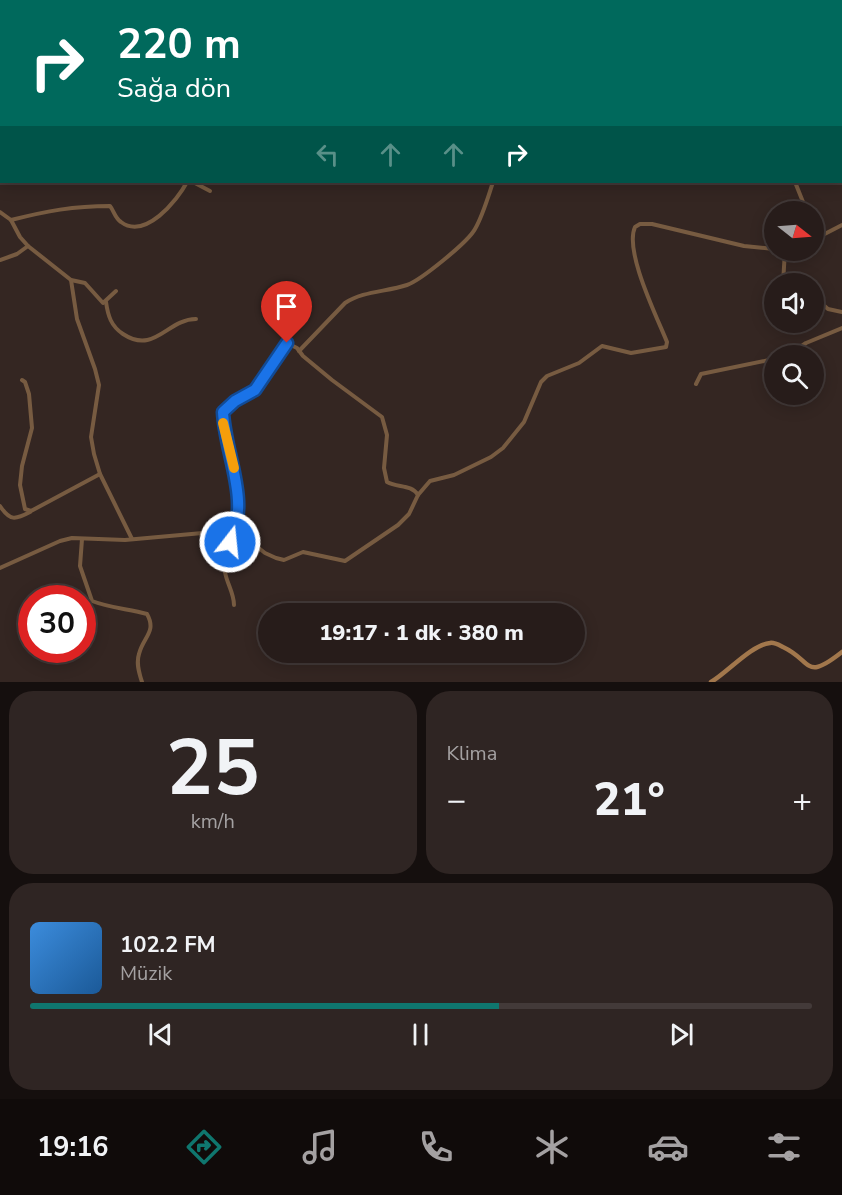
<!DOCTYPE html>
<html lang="tr">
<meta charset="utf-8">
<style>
:root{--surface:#271c1a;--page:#2f2523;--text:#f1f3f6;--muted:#a4a1a2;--line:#433a39;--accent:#0f766e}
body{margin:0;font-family:"Nunito Sans",sans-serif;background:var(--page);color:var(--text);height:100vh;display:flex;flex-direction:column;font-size:22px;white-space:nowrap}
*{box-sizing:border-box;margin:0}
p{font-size:20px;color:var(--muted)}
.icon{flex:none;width:33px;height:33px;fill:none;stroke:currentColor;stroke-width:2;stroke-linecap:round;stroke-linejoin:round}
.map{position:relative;height:682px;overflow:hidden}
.panel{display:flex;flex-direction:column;gap:9px;padding:9px;background:#150f0e;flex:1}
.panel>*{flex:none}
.banner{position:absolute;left:0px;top:0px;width:843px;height:183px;box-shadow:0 3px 15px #0003,0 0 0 2px var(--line);background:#00695c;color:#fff;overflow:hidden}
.needle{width:39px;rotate:107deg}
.buttons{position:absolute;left:764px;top:201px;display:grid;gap:12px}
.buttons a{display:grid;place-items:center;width:60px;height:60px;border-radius:50%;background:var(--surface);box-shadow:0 3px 15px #0003,0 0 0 2px var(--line);font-size:30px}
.speed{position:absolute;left:18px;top:585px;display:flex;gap:12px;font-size:30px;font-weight:700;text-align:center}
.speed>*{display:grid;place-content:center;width:78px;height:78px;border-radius:50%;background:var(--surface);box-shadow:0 3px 15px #0003,0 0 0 2px var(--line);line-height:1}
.speed .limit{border:9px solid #d22;background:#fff;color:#111}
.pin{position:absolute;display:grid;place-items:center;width:51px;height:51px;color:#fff;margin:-62px -26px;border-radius:50% 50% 50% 0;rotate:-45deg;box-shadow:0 0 6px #0007}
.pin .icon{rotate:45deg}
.me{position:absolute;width:66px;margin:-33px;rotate:16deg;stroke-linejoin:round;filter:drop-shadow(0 0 4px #0008)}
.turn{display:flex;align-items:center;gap:21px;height:126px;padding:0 18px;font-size:27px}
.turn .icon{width:78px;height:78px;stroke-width:2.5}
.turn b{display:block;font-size:42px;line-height:51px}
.lanes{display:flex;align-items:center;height:57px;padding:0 18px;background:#0003;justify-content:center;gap:30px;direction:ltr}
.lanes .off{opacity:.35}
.big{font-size:45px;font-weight:800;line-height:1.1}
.panel .card{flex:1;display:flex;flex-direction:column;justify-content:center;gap:9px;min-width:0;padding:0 21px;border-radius:24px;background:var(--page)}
.panel .dial{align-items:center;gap:0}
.dial b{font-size:78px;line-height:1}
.song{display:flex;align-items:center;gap:18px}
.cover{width:72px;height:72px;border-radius:9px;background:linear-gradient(135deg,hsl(210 70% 55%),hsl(210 70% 35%))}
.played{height:6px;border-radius:3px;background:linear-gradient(90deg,var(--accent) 60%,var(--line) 60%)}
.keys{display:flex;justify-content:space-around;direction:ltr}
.heat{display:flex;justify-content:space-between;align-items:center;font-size:33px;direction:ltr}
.panel .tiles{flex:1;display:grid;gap:9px;grid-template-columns:1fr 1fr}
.card:last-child{grid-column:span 2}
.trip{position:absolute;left:258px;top:603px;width:327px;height:60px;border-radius:30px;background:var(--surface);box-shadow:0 3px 15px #0003,0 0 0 2px var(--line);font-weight:800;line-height:60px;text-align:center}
.dock{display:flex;height:96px;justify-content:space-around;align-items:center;background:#100b0a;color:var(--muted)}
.dock .icon{width:42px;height:42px}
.dock .selected{color:var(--accent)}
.dock b{font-size:27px;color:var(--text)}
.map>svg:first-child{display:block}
</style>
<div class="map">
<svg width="842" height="682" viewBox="0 0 842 682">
<rect width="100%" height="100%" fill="#342622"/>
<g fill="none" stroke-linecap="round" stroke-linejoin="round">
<g stroke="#775b41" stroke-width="4">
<path d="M139,0V2"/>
<path d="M322,0L323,2"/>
<path d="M527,0V2"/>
<path d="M590,0L591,2"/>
<path d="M640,0V2"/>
<path d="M0,2L2,0"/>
<path d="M290,2L299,0"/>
<path d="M507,2L510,0"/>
<path d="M699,2V0"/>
<path d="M747,2L757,0"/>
<path d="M0,14L2,17"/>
<path d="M0,89L2,88"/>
<path d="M193,182L210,191"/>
<path d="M795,182L807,212"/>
<path d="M0,212L11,220L20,237L28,246L71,280L85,283L103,303L116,291"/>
<path d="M11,220C47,211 73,206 110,206C114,211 115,218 121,222C145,240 177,201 187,182"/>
<path d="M813,240L842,225"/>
<path d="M0,260L17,254L28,246"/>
<path d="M71,280L77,319L95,369L99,385L91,437L94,454L100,474L132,539"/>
<path d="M783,284L785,250"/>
<path d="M813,296L828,309L842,312"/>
<path d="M106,302C108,316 111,326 123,334C155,355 167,319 196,319"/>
<path d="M299,351L345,303C363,291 386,292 407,285C421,280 468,242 475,229C483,215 488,197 493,182"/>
<path d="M787,356L806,343L842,328"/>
<path d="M22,380L25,382L29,394L32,428L22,466L20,485L25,509L31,511L100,474"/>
<path d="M696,384L701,374L774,359"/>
<path d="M0,506C10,521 15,520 30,512"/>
<path d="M82,539L80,566L92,601C110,608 129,609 147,614C157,632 143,637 139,654C136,663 139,673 142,682"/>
<path d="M0,568L60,541L72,538L125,540L236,530C246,491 225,451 223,412L235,401L255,390L287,343L297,348L303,356L332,380L382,417L387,435L384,468L387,482C398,488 411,484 418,495"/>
<path d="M234,605C234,593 227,584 225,572C222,558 230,542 236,530L265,553L276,558L284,560L303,552L345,561L398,525L409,514L418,495L430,481L454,475L491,457L503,448L524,422L541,382L547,376L579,363L602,346L631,353L666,347L667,342C657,317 624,251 635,227L640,224H652L744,246L774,249"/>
</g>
<path stroke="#a2774c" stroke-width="4.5" d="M711,682C728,672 751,645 770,643C774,642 779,645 783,647C813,661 804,682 842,652"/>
<g stroke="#e29e59" stroke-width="6">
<path d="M816,0L817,2"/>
<path d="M827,0L828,2"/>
<path d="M842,26V27"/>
<path d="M842,44V45"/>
</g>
</g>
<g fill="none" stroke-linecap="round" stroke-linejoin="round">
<g stroke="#114b97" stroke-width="15">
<path id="route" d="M230,542C251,501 225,455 223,412L235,401L255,390L287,343"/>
</g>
<use href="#route" stroke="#1a73e8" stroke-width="10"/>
<path stroke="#f59e0b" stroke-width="10" d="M223,423L234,468"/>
</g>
</svg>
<div class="buttons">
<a><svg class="needle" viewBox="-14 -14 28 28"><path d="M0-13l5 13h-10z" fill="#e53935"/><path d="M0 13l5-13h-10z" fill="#a4a1a2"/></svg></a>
<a><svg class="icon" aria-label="sound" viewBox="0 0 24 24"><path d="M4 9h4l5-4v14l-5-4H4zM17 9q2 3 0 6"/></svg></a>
<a><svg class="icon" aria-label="search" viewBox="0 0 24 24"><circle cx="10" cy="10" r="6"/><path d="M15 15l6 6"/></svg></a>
</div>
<div class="speed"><div class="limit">30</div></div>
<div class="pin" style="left:287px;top:343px;background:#d93025"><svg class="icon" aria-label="arrive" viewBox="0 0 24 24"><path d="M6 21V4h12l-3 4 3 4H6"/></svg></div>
<svg class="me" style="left:230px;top:542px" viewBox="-20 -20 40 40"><circle r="17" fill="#1a73e8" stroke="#fff" stroke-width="3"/><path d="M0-11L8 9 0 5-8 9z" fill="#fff"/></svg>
<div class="trip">19:17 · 1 dk · 380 m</div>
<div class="banner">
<div class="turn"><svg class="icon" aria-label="right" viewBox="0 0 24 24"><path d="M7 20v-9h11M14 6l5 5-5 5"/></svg><div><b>220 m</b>Sağa dön</div></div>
<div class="lanes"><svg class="icon off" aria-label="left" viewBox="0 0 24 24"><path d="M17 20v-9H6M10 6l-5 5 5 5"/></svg><svg class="icon off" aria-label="ahead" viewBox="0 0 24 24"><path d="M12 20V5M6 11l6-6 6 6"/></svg><svg class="icon off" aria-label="ahead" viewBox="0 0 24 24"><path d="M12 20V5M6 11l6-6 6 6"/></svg><svg class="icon" aria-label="right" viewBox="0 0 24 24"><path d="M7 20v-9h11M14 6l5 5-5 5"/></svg></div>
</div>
</div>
<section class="panel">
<div class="tiles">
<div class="card dial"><b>25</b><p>km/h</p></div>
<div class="card"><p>Klima</p>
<div class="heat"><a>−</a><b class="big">21°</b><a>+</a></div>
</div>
<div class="card">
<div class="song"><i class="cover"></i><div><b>102.2 FM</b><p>Müzik</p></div></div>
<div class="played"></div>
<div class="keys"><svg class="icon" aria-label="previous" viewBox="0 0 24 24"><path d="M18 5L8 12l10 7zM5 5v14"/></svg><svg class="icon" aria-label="pause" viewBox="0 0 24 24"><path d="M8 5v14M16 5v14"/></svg><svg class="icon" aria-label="next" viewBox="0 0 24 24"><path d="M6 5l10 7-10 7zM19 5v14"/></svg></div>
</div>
</div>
</section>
<nav class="dock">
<b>19:16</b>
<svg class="icon selected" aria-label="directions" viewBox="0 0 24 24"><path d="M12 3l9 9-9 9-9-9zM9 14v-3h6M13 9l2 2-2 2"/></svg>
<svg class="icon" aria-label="music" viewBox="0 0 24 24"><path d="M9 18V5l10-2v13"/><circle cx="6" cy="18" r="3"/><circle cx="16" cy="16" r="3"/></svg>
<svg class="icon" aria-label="phone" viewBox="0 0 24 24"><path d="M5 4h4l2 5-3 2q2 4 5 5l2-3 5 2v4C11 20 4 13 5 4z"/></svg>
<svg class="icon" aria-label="climate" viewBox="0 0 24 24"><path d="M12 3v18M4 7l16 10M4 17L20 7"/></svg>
<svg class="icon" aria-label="car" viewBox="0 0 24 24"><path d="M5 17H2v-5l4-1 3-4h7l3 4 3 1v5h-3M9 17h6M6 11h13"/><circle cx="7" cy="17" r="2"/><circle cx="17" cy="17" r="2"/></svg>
<svg class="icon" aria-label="filters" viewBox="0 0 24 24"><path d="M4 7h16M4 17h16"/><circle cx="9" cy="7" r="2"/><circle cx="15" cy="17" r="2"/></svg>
</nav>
